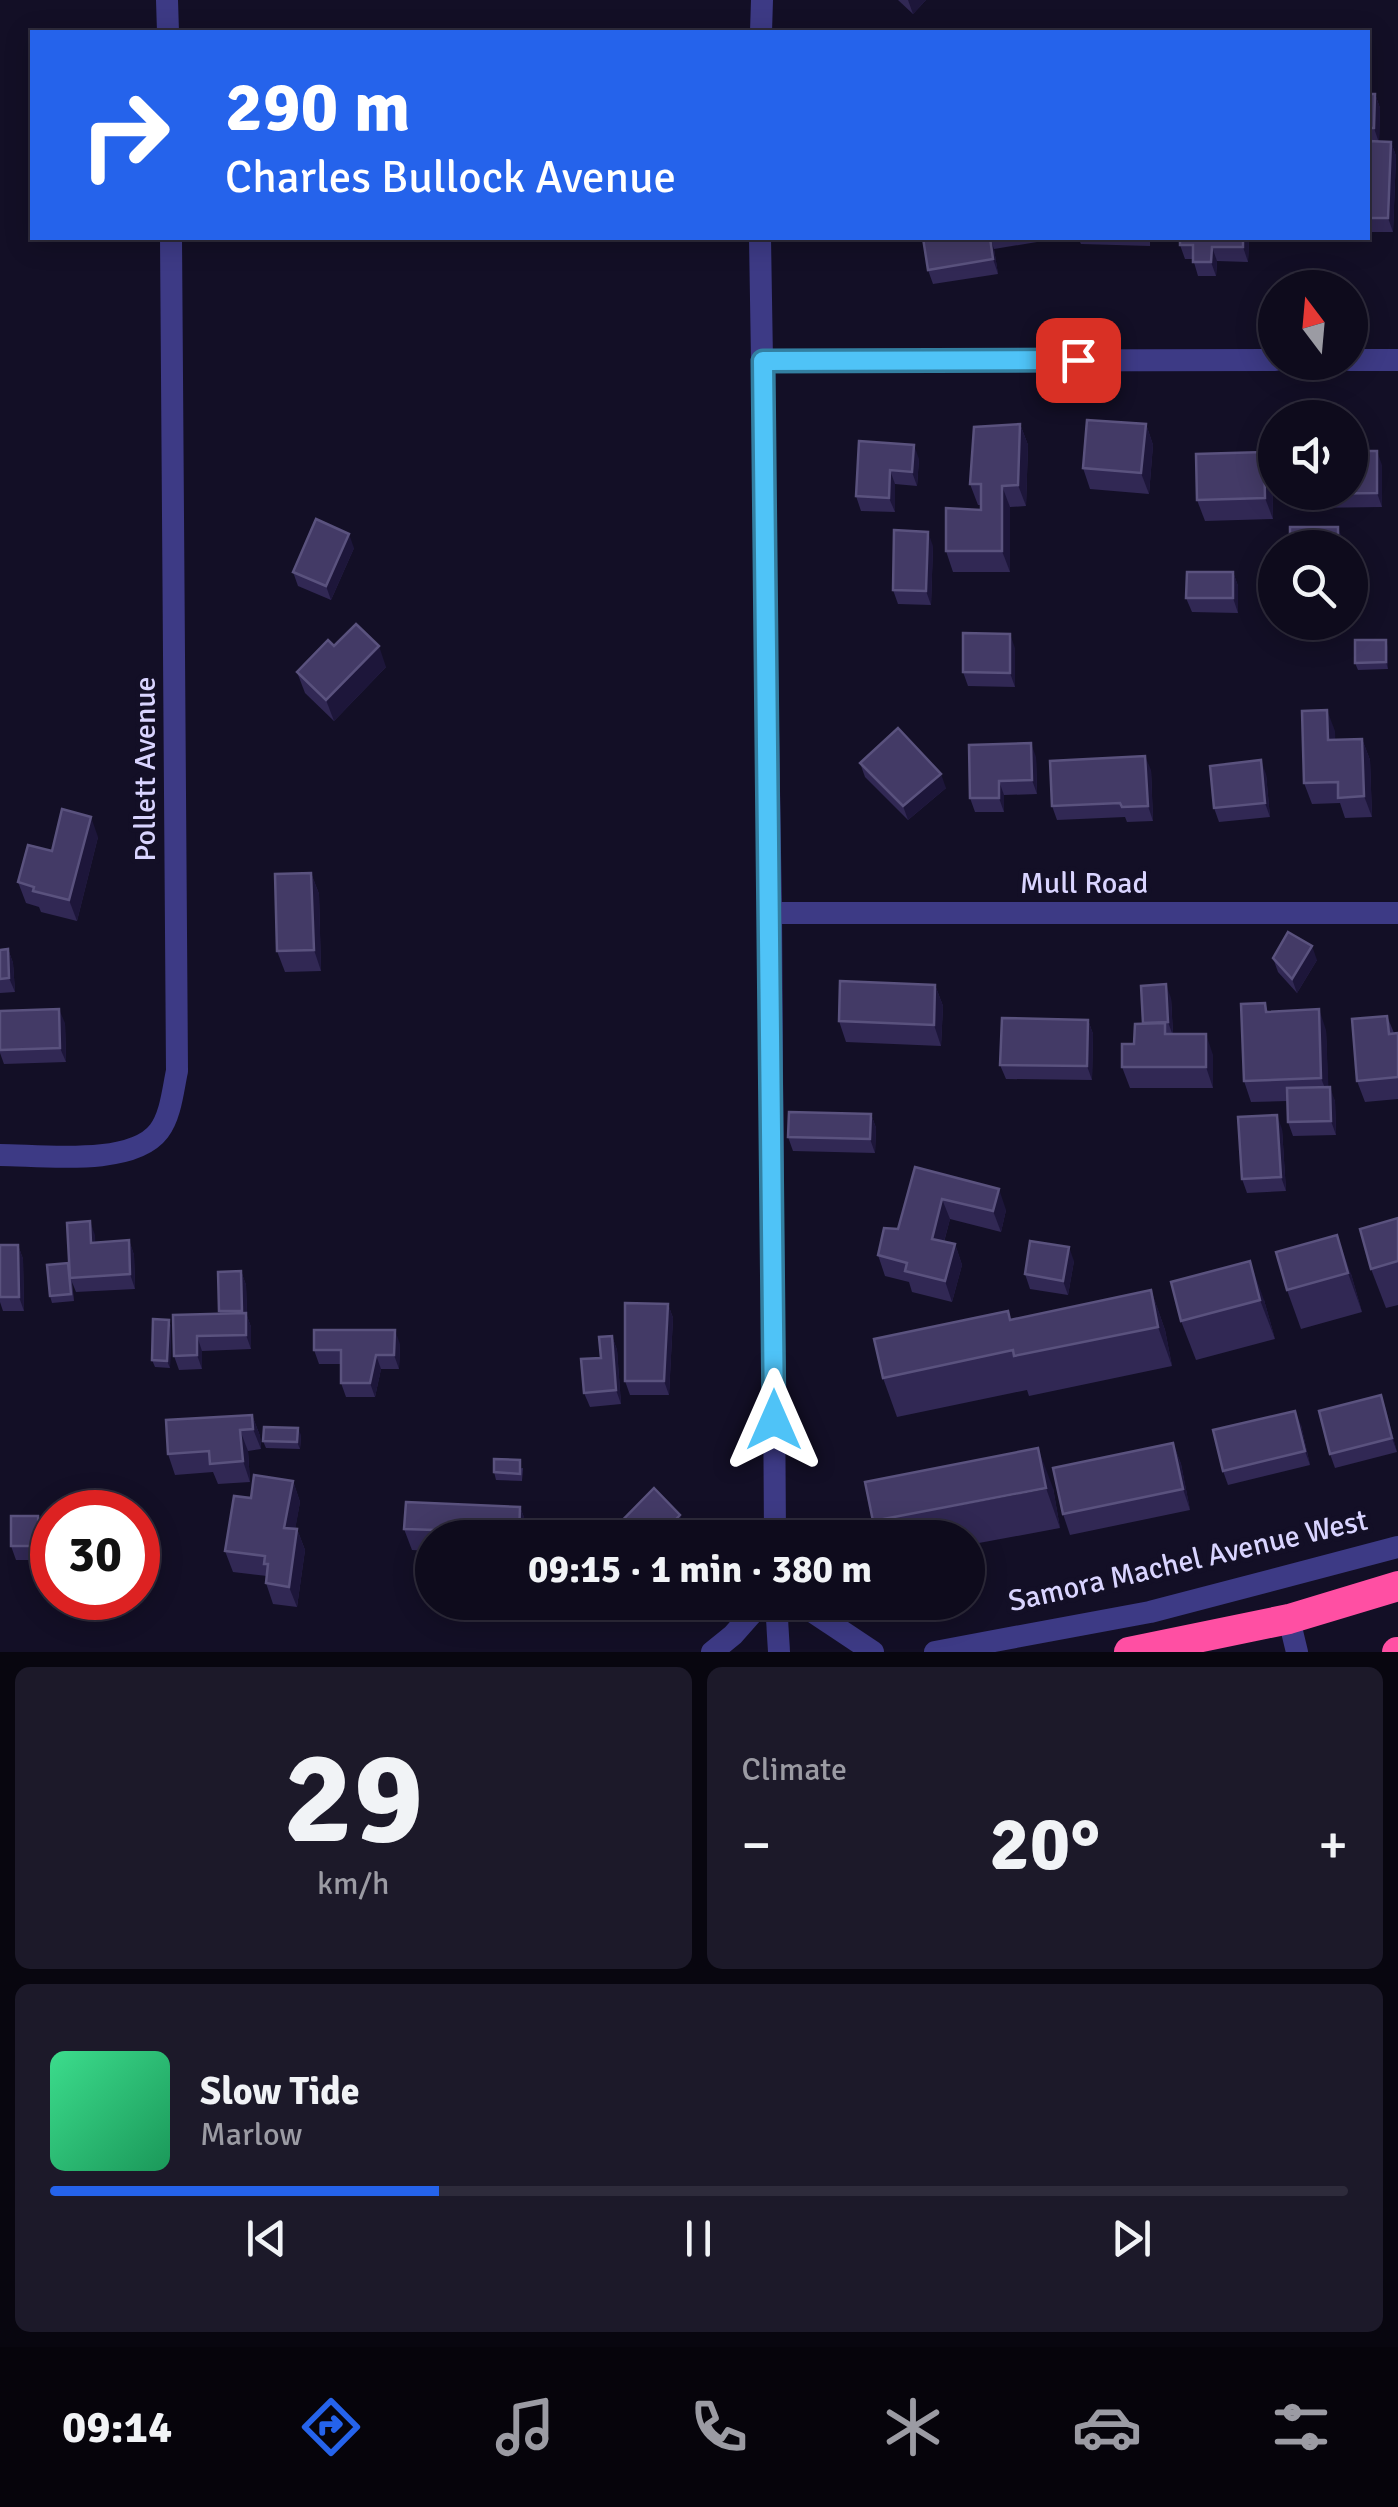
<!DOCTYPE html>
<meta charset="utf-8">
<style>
:root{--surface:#0e0b1c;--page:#1c1929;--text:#f1f3f6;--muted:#9b9ba3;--line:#2e2b3b;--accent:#2563eb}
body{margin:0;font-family:Signika,sans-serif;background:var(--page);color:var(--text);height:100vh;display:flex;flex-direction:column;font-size:38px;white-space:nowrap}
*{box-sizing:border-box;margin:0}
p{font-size:32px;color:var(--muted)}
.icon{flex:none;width:55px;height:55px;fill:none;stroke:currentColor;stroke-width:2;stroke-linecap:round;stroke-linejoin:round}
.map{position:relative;height:1652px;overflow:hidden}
.drawer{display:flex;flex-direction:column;gap:15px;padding:15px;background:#08060f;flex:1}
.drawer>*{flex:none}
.top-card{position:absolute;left:30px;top:30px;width:1340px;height:210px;border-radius:0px;box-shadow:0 5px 25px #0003,0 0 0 2px var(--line);background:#2563eb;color:#fff;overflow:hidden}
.needle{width:65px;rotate:344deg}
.buttons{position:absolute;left:1258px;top:270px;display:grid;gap:20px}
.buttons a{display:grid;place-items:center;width:110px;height:110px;border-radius:50%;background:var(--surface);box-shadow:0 5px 25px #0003,0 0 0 2px var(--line);font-size:50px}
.speed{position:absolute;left:30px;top:1490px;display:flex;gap:20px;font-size:50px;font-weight:700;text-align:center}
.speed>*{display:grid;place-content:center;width:130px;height:130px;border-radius:50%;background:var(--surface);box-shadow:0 5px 25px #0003,0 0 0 2px var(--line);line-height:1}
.speed .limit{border:15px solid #d22;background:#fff;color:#111}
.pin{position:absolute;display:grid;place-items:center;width:85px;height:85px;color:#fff;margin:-42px;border-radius:20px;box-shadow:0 5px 15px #0006}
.me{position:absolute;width:110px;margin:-55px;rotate:0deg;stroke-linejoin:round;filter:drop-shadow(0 0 8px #0008)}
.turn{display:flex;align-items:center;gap:35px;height:210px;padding:0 30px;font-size:45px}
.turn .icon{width:130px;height:130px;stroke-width:2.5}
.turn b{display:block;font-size:70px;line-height:85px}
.big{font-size:75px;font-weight:700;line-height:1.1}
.drawer .tile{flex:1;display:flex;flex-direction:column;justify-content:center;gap:15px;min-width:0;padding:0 35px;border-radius:15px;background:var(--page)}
.drawer .dial{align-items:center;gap:0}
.dial b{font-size:130px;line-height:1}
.song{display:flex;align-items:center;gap:30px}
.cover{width:120px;height:120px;border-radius:15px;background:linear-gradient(135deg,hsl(150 70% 55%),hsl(150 70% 35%))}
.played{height:10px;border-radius:5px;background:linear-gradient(90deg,var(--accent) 30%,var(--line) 30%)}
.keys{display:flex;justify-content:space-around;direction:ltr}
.heat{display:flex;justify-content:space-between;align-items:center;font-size:55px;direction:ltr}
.drawer .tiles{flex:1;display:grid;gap:15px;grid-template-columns:1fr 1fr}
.tile:last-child{grid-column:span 2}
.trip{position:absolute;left:415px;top:1520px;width:570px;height:100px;border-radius:50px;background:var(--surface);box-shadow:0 5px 25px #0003,0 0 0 2px var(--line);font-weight:700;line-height:100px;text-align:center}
.menu{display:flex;height:160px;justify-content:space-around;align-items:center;background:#06040b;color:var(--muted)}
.menu .icon{width:70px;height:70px}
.menu .on{color:var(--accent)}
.menu b{font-size:45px;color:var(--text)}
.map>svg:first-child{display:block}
</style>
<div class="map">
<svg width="1398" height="1652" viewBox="0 0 1398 1652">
<rect width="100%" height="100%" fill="#130f26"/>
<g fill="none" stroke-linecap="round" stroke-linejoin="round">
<g stroke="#3d3a85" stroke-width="22">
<path d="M167,0L168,32"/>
<path d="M761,32L762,0"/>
<path d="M760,238L771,913L775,1538"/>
<path d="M1350,360H1398"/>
<path d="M763,361L1275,360"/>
<path d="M771,913H1398"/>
<path d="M0,1155C41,1155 132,1167 159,1131C171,1115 173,1089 177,1071L171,238"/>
<path d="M776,1602L779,1652"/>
<path d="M798,1602L873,1652"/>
<path d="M1289,1619L1297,1652"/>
<path d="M712,1652L733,1635L762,1602"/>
<path d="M935,1652L1150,1612L1398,1547"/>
</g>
<g stroke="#ff4fa3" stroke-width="30">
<path d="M1129,1652L1289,1619L1398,1586"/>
<path d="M1397,1652H1398"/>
</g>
</g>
<g fill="#312854">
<path d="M898,0H926L913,14Z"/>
<path d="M1368,94H1375L1380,108L1379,142H1391L1396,156L1393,232H1370L1368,224Z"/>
<path d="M923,238H1037V242L994,249L998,274L933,284L928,270Z"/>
<path d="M1078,238H1150V246L1081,244Z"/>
<path d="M1180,238H1249L1248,262L1217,261L1216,276H1198L1193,259H1185L1180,245Z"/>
<path d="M1020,424L1028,445L1026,506L1010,507V572H953L946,551L981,510V505H978L970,484Z"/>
<path d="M1146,424L1153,445L1149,494L1090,489L1083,468Z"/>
<path d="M859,441L919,459L917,486L895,484V512L861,511L856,496Z"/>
<path d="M1264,452L1272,473L1273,519L1205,521L1197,500Z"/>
<path d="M1382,465V507L1309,508L1303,492Z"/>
<path d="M933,546L931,605L898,604L893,590Z"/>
<path d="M354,548L331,600L298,586L293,572Z"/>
<path d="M1233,572L1238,586V613L1192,612L1186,598Z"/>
<path d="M334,646L386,667L334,721L305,693L297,672Z"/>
<path d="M1388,647V669L1358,670L1355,663Z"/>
<path d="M1015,648V687L968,686L963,672Z"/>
<path d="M1335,731V740L1362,739L1370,760L1372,817L1345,818L1340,803L1312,804L1304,783Z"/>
<path d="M1036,757L1037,794L1004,795V812H975L970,798Z"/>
<path d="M860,763L946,788L908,820L865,777Z"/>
<path d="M1151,770L1153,821L1127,822L1125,817L1057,820L1052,806Z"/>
<path d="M1266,774L1270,817L1219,822L1214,808Z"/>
<path d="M98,837L77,921L41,912L39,907L26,903L18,882Z"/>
<path d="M311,873L319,894L321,971L285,972L277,951Z"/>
<path d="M8,949L13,963L15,992L0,993V950Z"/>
<path d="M1273,958L1317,960L1297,993L1278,972Z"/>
<path d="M935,985L943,1006L941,1046L846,1042L839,1021Z"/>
<path d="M1171,998L1173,1034L1213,1055V1088H1130L1122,1067L1134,1044Z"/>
<path d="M1265,1003L1268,1012L1326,1030L1328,1087L1335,1101L1336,1135L1293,1136L1288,1122L1287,1101L1251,1102L1244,1081Z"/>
<path d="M0,1011L65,1023L66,1062L4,1064L0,1053Z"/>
<path d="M1387,1016L1394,1033H1398V1099L1365,1102L1357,1081Z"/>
<path d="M1088,1020L1093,1034L1092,1080L1006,1079L1000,1065Z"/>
<path d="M871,1114L876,1128L875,1153L793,1151L788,1137Z"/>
<path d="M1282,1129L1286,1191L1247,1193L1242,1179Z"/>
<path d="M915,1167L1006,1210L1001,1232L950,1219L944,1242L955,1244L962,1265L952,1302L912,1292L909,1282L885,1276L878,1255L898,1229Z"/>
<path d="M1398,1218V1305L1386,1308L1371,1269Z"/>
<path d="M95,1235V1242L129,1240L134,1255L135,1289L76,1292L72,1282L74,1301L52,1303L50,1296L68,1263Z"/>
<path d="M0,1245H18L23,1259L24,1311H3L0,1302Z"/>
<path d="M1276,1252L1351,1274L1362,1312L1301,1329L1287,1290Z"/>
<path d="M1074,1261L1068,1295L1030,1289L1025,1274Z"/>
<path d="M241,1271L246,1285L247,1316L251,1327V1349L202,1351V1369L179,1370L174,1356L220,1314L219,1311Z"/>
<path d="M1171,1282L1264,1300L1275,1339L1196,1360L1181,1321Z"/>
<path d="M1151,1290L1165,1330L1172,1366L1029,1396L1027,1390L897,1417L883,1378L1011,1320Z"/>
<path d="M668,1304L673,1318L669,1395H630L625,1381Z"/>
<path d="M169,1320L171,1327L170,1368L155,1367L152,1360Z"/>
<path d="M612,1336L617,1350L621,1404L590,1407L584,1393Z"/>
<path d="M400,1344L399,1369H381L375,1397H346L341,1383V1364H319L314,1350Z"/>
<path d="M1381,1395L1397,1452L1335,1468L1330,1454Z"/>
<path d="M252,1415L260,1436L261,1449L248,1451L250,1482L218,1484L213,1472L175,1475L168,1454Z"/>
<path d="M1301,1425L1310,1465L1228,1485L1223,1471Z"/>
<path d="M301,1435L300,1449L266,1448L263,1441Z"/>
<path d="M1173,1443L1181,1464L1190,1510L1070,1535L1063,1514Z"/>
<path d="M523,1468L522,1481L496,1480L494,1472Z"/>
<path d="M293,1481L300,1502L295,1529H297L305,1550L297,1607L273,1604L266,1583L267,1576L233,1572L225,1551L251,1498Z"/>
<path d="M1053,1488L1060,1528L968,1545V1538H879L873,1521Z"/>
<path d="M520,1507L528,1528V1538H432V1551L412,1550L404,1529Z"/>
<path d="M52,1527V1594H50L45,1580L44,1560H16L11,1546L43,1528Z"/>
</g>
<g fill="#1d163a">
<path d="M908,0H926L913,14Z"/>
<path d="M1375,94L1380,108L1379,143L1374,128Z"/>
<path d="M1391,142L1396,156L1393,232L1388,218Z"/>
<path d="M990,238L994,249L998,274L993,259Z"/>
<path d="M1243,238H1249L1248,262L1243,247Z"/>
<path d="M1212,247L1217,261L1216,276L1211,262Z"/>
<path d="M1020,424L1028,445L1026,506L1018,485Z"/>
<path d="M1146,424L1153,445L1149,494L1141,473Z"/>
<path d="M914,445L919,459L917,486L912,472Z"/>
<path d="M1377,451L1382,465V507L1377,493Z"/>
<path d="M1264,452L1272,473L1273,519L1265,498Z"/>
<path d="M890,470L895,484V512L889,498Z"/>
<path d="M1002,486L1010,507V572L1002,551Z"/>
<path d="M1338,527L1343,541V548H1338Z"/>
<path d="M928,532L933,546L931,605L926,591Z"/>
<path d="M349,534L354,548L331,600L326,586Z"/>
<path d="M1233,572L1238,586V613L1233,598Z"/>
<path d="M1010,634L1015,648V687L1010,673Z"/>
<path d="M1386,640L1388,647V669L1386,662Z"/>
<path d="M379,646L386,667L334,721L326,700Z"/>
<path d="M1327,710L1335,731L1336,761L1328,740Z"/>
<path d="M1362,739L1370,760L1372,817L1364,796Z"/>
<path d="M1031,743L1036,757L1037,794L1032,780Z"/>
<path d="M1145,756L1151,770L1153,821L1148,806Z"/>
<path d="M1261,760L1266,774L1270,817L1265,803Z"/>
<path d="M941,774L946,788L908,820L903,806Z"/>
<path d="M999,781L1004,795V812L999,798Z"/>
<path d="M91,817L98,837L77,921L69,900Z"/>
<path d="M311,873L319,894L321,971L314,950Z"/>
<path d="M1312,946L1317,960L1297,993L1292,979Z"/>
<path d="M8,949L13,963L15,992L9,978Z"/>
<path d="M1166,984L1171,998L1173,1036L1168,1022Z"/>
<path d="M935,985L943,1006L941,1046L934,1025Z"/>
<path d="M59,1009L65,1023L66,1062L60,1048Z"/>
<path d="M1319,1009L1326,1030L1329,1099L1321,1078Z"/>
<path d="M1088,1020L1093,1034L1092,1080L1087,1066Z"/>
<path d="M1206,1034L1213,1055V1088L1206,1067Z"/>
<path d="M1330,1087L1335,1101L1336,1135L1331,1121Z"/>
<path d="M871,1114L876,1128L875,1153L870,1139Z"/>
<path d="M1277,1115L1282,1129L1286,1191L1281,1177Z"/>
<path d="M999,1189L1006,1210L1001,1232L993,1211Z"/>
<path d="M942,1199L950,1219L939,1260L932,1239Z"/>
<path d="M90,1221L95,1235L96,1257L91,1243Z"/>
<path d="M1337,1235L1351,1274L1362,1312L1348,1273Z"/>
<path d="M129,1240L134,1255L135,1289L130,1274Z"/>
<path d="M955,1244L962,1265L952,1302L945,1281Z"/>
<path d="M18,1245L23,1259L24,1311L19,1297Z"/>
<path d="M1069,1247L1074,1261L1068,1295L1063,1281Z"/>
<path d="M1250,1261L1264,1300L1275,1339L1260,1300Z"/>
<path d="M241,1271L246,1285L247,1316L251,1327V1349L246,1335V1322L242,1311Z"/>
<path d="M1151,1290L1165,1330L1172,1366L1158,1327Z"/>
<path d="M668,1304L673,1318L669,1395L664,1381Z"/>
<path d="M169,1320L171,1327L170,1368L167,1361Z"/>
<path d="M395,1330L400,1344L399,1369L394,1355Z"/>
<path d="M197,1336L202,1351V1369L197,1355Z"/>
<path d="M612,1336L617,1350L621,1404L616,1390Z"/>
<path d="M376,1355L381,1369L375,1397L370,1383Z"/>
<path d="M1381,1395L1386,1409L1397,1452L1392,1438Z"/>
<path d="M1295,1411L1301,1425L1310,1465L1305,1451Z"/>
<path d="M252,1415L260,1436L261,1449L253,1429Z"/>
<path d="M298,1428L301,1435L300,1449L297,1442Z"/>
<path d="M240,1430L248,1451L250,1482L243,1461Z"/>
<path d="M1173,1443L1181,1464L1190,1510L1183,1489Z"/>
<path d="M1038,1448L1053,1488L1060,1528L1046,1488Z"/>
<path d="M293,1481L300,1502L292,1548L284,1528Z"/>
<path d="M520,1507L528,1528V1538H519Z"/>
<path d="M680,1515L688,1536L686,1538H658Z"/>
<path d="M38,1516L43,1530L44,1560L39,1546Z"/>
<path d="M297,1529L305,1550L297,1607L289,1587Z"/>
</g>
<g fill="#433a66" stroke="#5a527e" stroke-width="2.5">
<path d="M1368,94H1375L1374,128H1368Z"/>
<path d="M1368,141L1391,142L1388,218H1368Z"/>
<path d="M923,238H990L993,259L928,270Z"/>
<path d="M1180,238H1243V247H1212L1211,262H1193V245H1180Z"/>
<path d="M1087,420L1146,424L1141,473L1083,468Z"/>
<path d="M1020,424L1018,485L1002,486V551H946V508L981,510V484H970L974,427Z"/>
<path d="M859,441L914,445L912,472L890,470L889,498L856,496Z"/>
<path d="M1350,451H1377V493L1303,494V492H1350Z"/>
<path d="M1264,452L1265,498L1197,500L1196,454Z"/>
<path d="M316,519L349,534L326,586L293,572Z"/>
<rect x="1290" y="527" width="48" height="21"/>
<path d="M894,530L928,532L926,591L893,590Z"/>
<path d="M1187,572H1233V598H1186Z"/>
<path d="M356,624L379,646L326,700L297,672L328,640L334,646Z"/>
<path d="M963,633L1010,634V673L963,672Z"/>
<path d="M1355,640H1386V662L1355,663Z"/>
<path d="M1327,710L1328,740L1362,739L1364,796L1338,798V782L1304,783L1302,711Z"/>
<path d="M898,728L941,774L903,806L860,763Z"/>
<path d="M1031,743L1032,780L999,781V798H970L969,745Z"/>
<path d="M1145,756L1148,806L1122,807L1120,803L1052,806L1050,761Z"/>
<path d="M1261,760L1265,803L1214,808L1210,766Z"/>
<path d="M62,809L91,817L69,900L33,891L34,887L18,882L28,845L52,851Z"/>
<path d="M311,873L314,950L277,951L275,874Z"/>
<path d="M1288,932L1312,946L1292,979L1273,958Z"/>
<path d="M8,949L9,978L0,979V950Z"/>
<path d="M840,981L935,985L934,1025L839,1021Z"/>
<path d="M1166,984L1168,1022L1143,1023L1141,986Z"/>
<path d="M1265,1003L1266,1012L1319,1009L1321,1078L1244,1081L1241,1004Z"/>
<path d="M59,1009L60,1048L0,1050V1011Z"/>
<path d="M1387,1016L1389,1034L1398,1033V1077L1357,1081L1352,1019Z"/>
<path d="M1002,1018L1088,1020L1087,1066L1000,1065Z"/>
<path d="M1165,1023V1034H1206V1067H1122V1044H1134L1135,1024Z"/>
<path d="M1330,1087L1331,1121L1288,1122L1287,1088Z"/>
<path d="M789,1112L871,1114L870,1139L788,1137Z"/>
<path d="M1277,1115L1281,1177L1242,1179L1238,1117Z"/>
<path d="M915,1167L999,1189L993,1211L942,1199L932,1239L955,1244L945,1281L905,1271L907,1263L878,1255L884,1228L898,1229Z"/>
<path d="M1398,1218V1261L1371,1269L1360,1229Z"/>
<path d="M90,1221L91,1243L129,1240L130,1274L70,1278L67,1223Z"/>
<path d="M1337,1235L1348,1273L1287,1290L1276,1252Z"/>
<path d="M1030,1241L1069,1247L1063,1281L1025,1274Z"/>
<path d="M0,1245H18L19,1297H0Z"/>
<path d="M1250,1261L1260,1300L1181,1321L1171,1282Z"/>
<path d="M68,1263L71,1294L50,1296L47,1265Z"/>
<path d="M241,1271L242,1311H219L218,1272Z"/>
<path d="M1151,1290L1158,1327L1014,1356L1013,1350L883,1378L874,1339L1008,1311L1010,1320Z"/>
<path d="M625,1303L668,1304L664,1381H625Z"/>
<path d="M246,1313V1335L197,1336V1355L174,1356L173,1315Z"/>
<path d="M153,1319L169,1320L167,1361L152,1360Z"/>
<path d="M314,1330H395L394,1355H376L370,1383H341V1350H314Z"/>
<path d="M612,1336L616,1390L584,1393L581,1359L601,1358L599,1337Z"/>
<path d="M1381,1395L1392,1438L1330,1454L1319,1411Z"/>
<path d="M1295,1411L1305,1451L1223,1471L1213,1430Z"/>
<path d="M252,1415L253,1429L240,1430L243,1461L210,1464L209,1451L168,1454L166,1420Z"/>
<path d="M264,1427L298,1428L297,1442L263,1441Z"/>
<path d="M1173,1443L1183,1489L1063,1514L1053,1468Z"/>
<path d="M1038,1448L1046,1488L873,1521L865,1482Z"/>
<path d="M494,1459L520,1460V1474L494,1472Z"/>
<path d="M254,1475L293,1481L284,1528L297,1529L289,1587L266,1583L268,1564H264L265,1556L225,1551L234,1496L251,1498Z"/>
<path d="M654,1488L680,1515L658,1538H605Z"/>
<path d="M406,1502L520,1507L519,1538H435V1530L404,1529Z"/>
<path d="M11,1516H38L39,1546H11Z"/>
<path d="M52,1527V1580H45L42,1528Z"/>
</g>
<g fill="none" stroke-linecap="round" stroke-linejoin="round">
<g stroke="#337fa1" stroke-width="25">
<path id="route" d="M774,1420L763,361L1078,360"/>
</g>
<use href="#route" stroke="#4fc3f7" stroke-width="18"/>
</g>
<g text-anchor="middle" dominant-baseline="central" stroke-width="10" stroke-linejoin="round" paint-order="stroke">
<g font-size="30" fill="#d9d4ff" stroke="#130f26">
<text transform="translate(145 769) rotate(-90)">Pollett Avenue</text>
<text x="1084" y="883">Mull Road</text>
<text transform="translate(1188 1561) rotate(-13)">Samora Machel Avenue West</text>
</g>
</g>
</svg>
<div class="buttons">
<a><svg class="needle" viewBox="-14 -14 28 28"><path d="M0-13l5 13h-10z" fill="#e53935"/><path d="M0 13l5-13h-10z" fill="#9b9ba3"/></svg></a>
<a><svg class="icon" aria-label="sound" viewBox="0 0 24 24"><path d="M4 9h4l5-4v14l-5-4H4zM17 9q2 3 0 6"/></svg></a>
<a><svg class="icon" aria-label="search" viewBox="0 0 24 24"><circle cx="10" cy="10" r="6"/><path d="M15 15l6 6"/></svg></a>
</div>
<div class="speed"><div class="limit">30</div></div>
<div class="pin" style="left:1078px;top:360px;background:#d93025"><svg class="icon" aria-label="arrive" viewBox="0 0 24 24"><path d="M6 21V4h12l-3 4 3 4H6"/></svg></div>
<svg class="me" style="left:774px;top:1420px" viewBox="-20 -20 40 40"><path d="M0-17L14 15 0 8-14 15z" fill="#4fc3f7" stroke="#fff" stroke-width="4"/></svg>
<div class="trip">09:15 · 1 min · 380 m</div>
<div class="top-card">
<div class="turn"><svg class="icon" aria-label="right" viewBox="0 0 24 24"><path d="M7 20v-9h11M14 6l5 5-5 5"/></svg><div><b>290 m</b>Charles Bullock Avenue</div></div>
</div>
</div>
<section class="drawer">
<div class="tiles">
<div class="tile dial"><b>29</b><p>km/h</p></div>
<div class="tile"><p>Climate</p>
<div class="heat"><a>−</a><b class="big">20°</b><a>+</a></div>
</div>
<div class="tile">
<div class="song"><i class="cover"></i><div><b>Slow Tide</b><p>Marlow</p></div></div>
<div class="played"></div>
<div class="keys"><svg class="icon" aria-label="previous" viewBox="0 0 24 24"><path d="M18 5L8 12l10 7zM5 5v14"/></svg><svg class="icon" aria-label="pause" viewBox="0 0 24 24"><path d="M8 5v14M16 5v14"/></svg><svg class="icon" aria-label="next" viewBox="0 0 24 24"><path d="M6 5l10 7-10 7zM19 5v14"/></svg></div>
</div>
</div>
</section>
<nav class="menu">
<b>09:14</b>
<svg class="icon on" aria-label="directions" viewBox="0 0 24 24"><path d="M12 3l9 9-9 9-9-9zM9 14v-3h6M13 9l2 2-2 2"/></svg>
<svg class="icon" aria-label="music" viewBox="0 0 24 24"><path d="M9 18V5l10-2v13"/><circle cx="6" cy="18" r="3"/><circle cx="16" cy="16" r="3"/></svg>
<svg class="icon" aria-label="phone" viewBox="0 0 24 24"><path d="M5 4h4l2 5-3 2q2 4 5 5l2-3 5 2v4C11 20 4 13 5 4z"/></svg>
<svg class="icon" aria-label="climate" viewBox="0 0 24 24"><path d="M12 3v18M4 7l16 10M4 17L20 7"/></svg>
<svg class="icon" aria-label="car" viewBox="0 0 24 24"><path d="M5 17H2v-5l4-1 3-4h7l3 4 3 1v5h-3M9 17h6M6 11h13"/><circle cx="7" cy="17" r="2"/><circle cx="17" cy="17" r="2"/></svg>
<svg class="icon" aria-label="filters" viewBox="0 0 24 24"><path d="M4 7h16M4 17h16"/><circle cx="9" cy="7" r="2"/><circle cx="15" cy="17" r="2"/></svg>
</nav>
